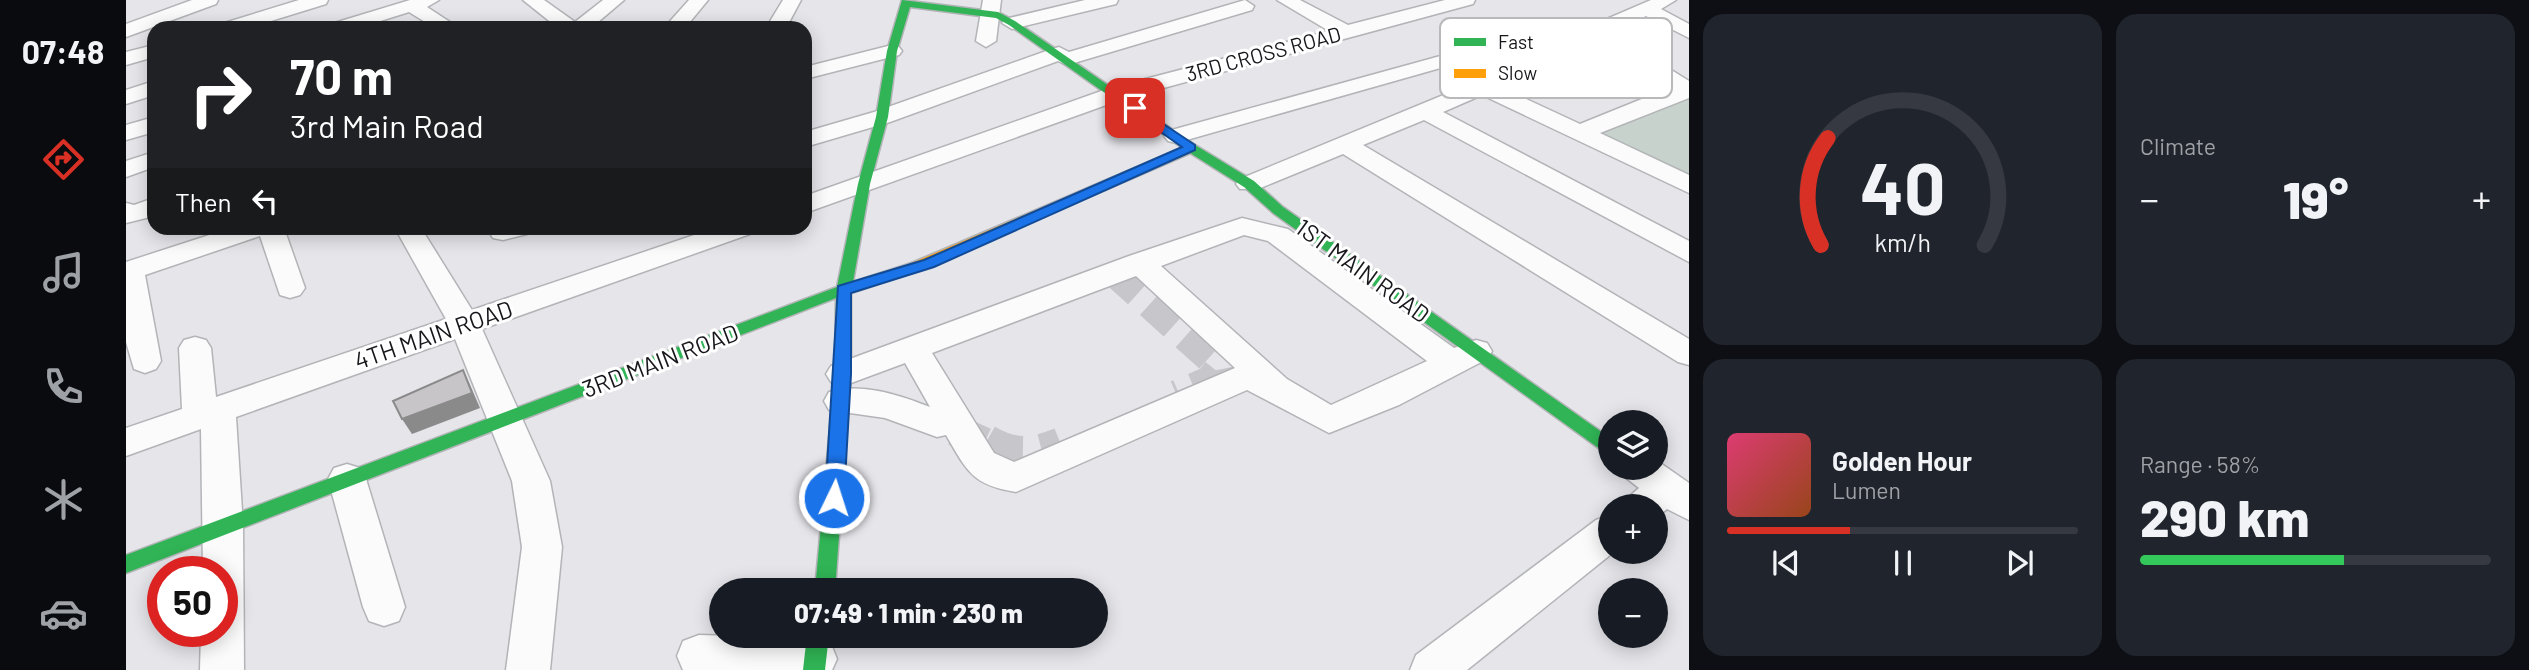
<!DOCTYPE html>
<meta charset="utf-8">
<style>
:root{--surface:#171b24;--page:#20242c;--text:#f1f3f6;--muted:#9ea1a6;--line:#363941;--accent:#d93025}
body{margin:0;font-family:Barlow,sans-serif;background:var(--page);color:var(--text);height:100vh;display:flex;flex-direction:column;font-size:26px;white-space:nowrap}
*{box-sizing:border-box;margin:0}
p{font-size:23px;color:var(--muted)}
.icon{flex:none;width:38px;height:38px;fill:none;stroke:currentColor;stroke-width:2;stroke-linecap:round;stroke-linejoin:round}
.map{position:relative;flex:1;overflow:hidden}
.drawer{display:flex;flex-direction:column;gap:14px;padding:14px;background:#0d0f14;width:840px}
.drawer>*{flex:none}
.banner{position:absolute;left:21px;top:21px;width:665px;height:214px;border-radius:21px;box-shadow:0 4px 18px #0003;background:#202124;color:#fff;overflow:hidden}
.fabs{position:absolute;left:1472px;top:410px;display:grid;gap:14px}
.fabs a{display:grid;place-items:center;width:70px;height:70px;border-radius:50%;background:var(--surface);box-shadow:0 4px 18px #0003;font-size:35px}
.speed{position:absolute;left:21px;top:556px;display:flex;gap:14px;font-size:35px;font-weight:700;text-align:center}
.speed>*{display:grid;place-content:center;width:91px;height:91px;border-radius:50%;background:var(--surface);box-shadow:0 4px 18px #0003;line-height:1}
.speed .limit{border:10px solid #d22;background:#fff;color:#111}
.pin{position:absolute;display:grid;place-items:center;width:60px;height:60px;color:#fff;margin:-30px;border-radius:14px;box-shadow:0 4px 10px #0006}
.me{position:absolute;width:77px;margin:-38px;rotate:4deg;stroke-linejoin:round;filter:drop-shadow(0 0 5px #0008)}
.turn{display:flex;align-items:center;gap:24px;height:147px;padding:0 28px;font-size:32px}
.turn .icon{width:91px;height:91px;stroke-width:2.5}
.turn b{display:block;font-size:49px;line-height:60px}
.then{display:flex;align-items:center;height:66px;padding:0 28px;background:#0003;gap:14px;font-size:26px}
.big{font-size:52px;font-weight:800;line-height:1.1}
.drawer .widget{flex:1;display:flex;flex-direction:column;justify-content:center;gap:10px;min-width:0;padding:0 24px;border-radius:21px;background:var(--page)}
.drawer .dial{align-items:center;gap:0}
.dial svg{height:182px;overflow:visible;fill:none;stroke:var(--line);stroke-width:7;stroke-linecap:round;text-anchor:middle}
.dial text{fill:var(--text);stroke:none}
.song{display:flex;align-items:center;gap:21px}
.cover{width:84px;height:84px;border-radius:10px;background:linear-gradient(135deg,hsl(340 70% 55%),hsl(20 70% 35%))}
.played{height:7px;border-radius:4px;background:linear-gradient(90deg,var(--accent) 35%,var(--line) 35%)}
.keys{display:flex;justify-content:space-around;direction:ltr}
.heat{display:flex;justify-content:space-between;align-items:center;font-size:38px;direction:ltr}
.charge{height:10px;border-radius:5px;background:linear-gradient(90deg,#34c759 58%,var(--line) 0)}
.drawer .tiles{flex:1;display:grid;gap:14px;grid-template-columns:repeat(2,1fr)}
.trip{position:absolute;left:583px;top:578px;width:399px;height:70px;border-radius:35px;background:var(--surface);box-shadow:0 4px 18px #0003;font-weight:800;line-height:70px;text-align:center}
main{display:flex;flex:1;min-height:0}
.tabs{display:flex;flex-direction:column;width:126px;justify-content:space-around;align-items:center;background:#090b0e;color:var(--muted)}
.tabs .icon{width:49px;height:49px}
.tabs .current{color:var(--accent)}
.tabs b{font-size:32px;color:var(--text)}
.map>svg:first-child{display:block}
</style>
<main>
<nav class="tabs">
<b>07:48</b>
<svg class="icon current" aria-label="directions" viewBox="0 0 24 24"><path d="M12 3l9 9-9 9-9-9zM9 14v-3h6M13 9l2 2-2 2"/></svg>
<svg class="icon" aria-label="music" viewBox="0 0 24 24"><path d="M9 18V5l10-2v13"/><circle cx="6" cy="18" r="3"/><circle cx="16" cy="16" r="3"/></svg>
<svg class="icon" aria-label="phone" viewBox="0 0 24 24"><path d="M5 4h4l2 5-3 2q2 4 5 5l2-3 5 2v4C11 20 4 13 5 4z"/></svg>
<svg class="icon" aria-label="climate" viewBox="0 0 24 24"><path d="M12 3v18M4 7l16 10M4 17L20 7"/></svg>
<svg class="icon" aria-label="car" viewBox="0 0 24 24"><path d="M5 17H2v-5l4-1 3-4h7l3 4 3 1v5h-3M9 17h6M6 11h13"/><circle cx="7" cy="17" r="2"/><circle cx="17" cy="17" r="2"/></svg>
</nav>
<div class="map">
<svg width="1563" height="670" viewBox="0 0 1563 670">
<rect width="100%" height="100%" fill="#e5e5ea"/>
<path fill="#c6d2cb" d="M1547,89L1563,99V180L1455,128Z"/>
<g fill="none" stroke-linecap="round" stroke-linejoin="round">
<g stroke="#c6c6cb" stroke-width="32" stroke-dasharray="32 16" stroke-linecap="butt">
<path d="M989,271L1090,362L1092,372L1084,382L1051,396"/>
<path d="M829,430L862,445"/>
</g>
<path stroke="#c6c6cb" stroke-width="40" stroke-dasharray="40 20" stroke-linecap="butt" d="M859,444C887,460 906,459 936,447"/>
<g stroke="#b3b4b7" stroke-width="3">
<g id="street">
<path d="M66,0H92L90,4L0,37V24Z"/>
<path d="M173,0H202L200,4L122,28H92L95,24Z"/>
<path d="M284,0H313L301,7L333,28H309L283,12L232,28H202L205,24Z"/>
<path d="M397,0H418L449,22L477,0H498L465,28H432Z"/>
<path d="M563,0H582L559,28H538Z"/>
<path d="M657,0H675L660,28H640Z"/>
<path d="M857,0H875L870,41L860,47L850,41Z"/>
<path d="M959,0H992L990,4L886,29L876,23L879,19Z"/>
<path d="M1119,0L1128,6L1126,10L948,63L941,65L932,61L764,122L679,147V132L748,112L926,49L933,47L943,52Z"/>
<path d="M1151,0H1174L1222,25L1319,0H1349L1347,4L997,99L679,213V196L981,89L1203,31Z"/>
<path d="M1525,0H1550L1535,9L1563,24V38L1520,16L1484,32L1563,81V98L1474,133L1563,175V193L1356,95L1317,112L1563,241V262L1298,120L1237,145L1563,339V365L1552,362L1217,154L1132,189H1114L1110,184L1114,179L1349,82L1462,27ZM1468,39L1543,88L1454,124L1374,87Z"/>
<path d="M28,45V57L0,65V52Z"/>
<path d="M766,45L773,47L776,51L773,55L679,79V67Z"/>
<path d="M1318,55L1328,61L1325,65L1050,143L1042,141L1038,136L1042,131Z"/>
<path d="M28,81V95L0,104V90Z"/>
<path d="M28,117V132L0,140V125Z"/>
<path d="M28,152V167L0,177V161Z"/>
<path d="M28,198V216L0,223V203L8,205Z"/>
<path d="M1116,218L1162,229L1328,348L1350,340L1361,343L1366,351L1361,359L1273,405L1203,433L1121,390L890,492C846,485 841,471 820,435L811,437L759,418L703,410L698,401L703,392C736,382 773,395 804,407L779,363L717,386L705,382L700,374L705,366L1003,256ZM1118,235L1142,241L1301,361L1205,405L1161,379L1035,266ZM1010,276L1109,368L888,462L868,453L806,353Z"/>
<path d="M105,228H158L179,288L174,295L164,298L154,295L134,236L19,275L35,361L30,369L19,373L8,369L0,342V262Z"/>
<path d="M269,228H295L346,310L589,228H628L624,234L356,329L424,481L436,547L424,670H380L396,547L386,481L329,339L110,417L117,526L118,670H74L75,632H96V572H77L75,429L0,456V428L56,409L53,348L58,340L69,337L80,340L85,348L90,397L320,319Z"/>
<path d="M366,228H405L401,234L377,240L367,238L363,232Z"/>
<path d="M1530,460L1563,483V520L1541,509L1530,518V506H1499L1505,495L1513,488L1499,477L1494,467H1530Z"/>
<path d="M221,464L234,468L240,479L279,607L273,621L258,626L243,621L237,607L202,479L208,468Z"/>
<path d="M1484,515V551H1489L1341,670H1284L1290,655L1470,520Z"/>
<path d="M573,635L689,638L705,644L711,659L706,670H557L551,656L557,641Z"/>
</g>
</g>
<g stroke="#b3b4b7" stroke-width="3">
<g id="fast">
<path d="M776,0L872,12L889,21L1069,145L1128,181L1157,207L1484,438V454L1478,452L1147,213L1118,187L1061,151L883,25L870,18L784,7L771,51L762,117L744,184L727,282L786,263L793,268L791,271L725,293V374L709,590H689L709,374L710,298L0,573V555L711,287L732,184L750,117L761,51Z"/>
<path d="M681,635H703L699,670H677Z"/>
</g>
</g>
<g stroke="#b3b4b7" stroke-width="3">
<path id="slow" d="M1065,144L1069,145V151L791,271L786,273L779,268L781,265Z"/>
</g>
<use href="#street" fill="#fbfbfc" fill-rule="evenodd"/>
<use href="#fast" fill="#30b455" fill-rule="evenodd"/>
<use href="#slow" fill="#ff9f0a" fill-rule="evenodd"/>
</g>
<path fill="#8b8a8b" d="M337,370L344,385L354,408L286,434L276,419Z"/>
<path fill="#c7c5c7" stroke="#8b8a8b" stroke-width="2" d="M337,370L346,393L276,419L267,401Z"/>
<path fill="#1a73e8" stroke="#114b97" stroke-width="2" d="M1009,105L1069,145V150L808,267L725,293V374L718,498L715,503H701L699,498L712,286L798,260L1056,147L1005,111L1004,108Z"/>
<g text-anchor="middle" dominant-baseline="central" stroke-width="6" stroke-linejoin="round" paint-order="stroke">
<g font-size="21" fill="#17171b" stroke="#fff">
<text transform="translate(1137 53) rotate(-15)">3RD CROSS ROAD</text>
</g>
<g font-size="24" fill="#17171b" stroke="#fff">
<text transform="translate(1237 270) rotate(36)">1ST MAIN ROAD</text>
<text transform="translate(307 334) rotate(-19)">4TH MAIN ROAD</text>
<text transform="translate(534 360) rotate(-21)">3RD MAIN ROAD</text>
</g>
</g>
<rect x="1314" y="18" width="232" height="80" rx="10" fill="#fff" stroke="#b9b9bb" stroke-width="2"/>
<rect x="1328" y="38" width="32" height="8" fill="#30b455"/>
<rect x="1328" y="69" width="32" height="9" fill="#ff9f0a"/>
<g font-size="19" fill="#17171b">
<text x="1372" y="49">Fast</text>
<text x="1372" y="80">Slow</text>
</g>
</svg>
<div class="fabs">
<a><svg class="icon" aria-label="layers" viewBox="0 0 24 24"><path d="M12 4l9 5-9 5-9-5zM3 14l9 5 9-5"/></svg></a>
<a>+</a>
<a>−</a>
</div>
<div class="speed"><div class="limit">50</div></div>
<div class="pin" style="left:1009px;top:108px;background:#d93025"><svg class="icon" aria-label="arrive" viewBox="0 0 24 24"><path d="M6 21V4h12l-3 4 3 4H6"/></svg></div>
<svg class="me" style="left:708px;top:498px" viewBox="-20 -20 40 40"><circle r="17" fill="#1a73e8" stroke="#fff" stroke-width="3"/><path d="M0-11L8 9 0 5-8 9z" fill="#fff"/></svg>
<div class="trip">07:49 · 1 min · 230 m</div>
<div class="banner">
<div class="turn"><svg class="icon" aria-label="right" viewBox="0 0 24 24"><path d="M7 20v-9h11M14 6l5 5-5 5"/></svg><div><b>70 m</b>3rd Main Road</div></div>
<div class="then">Then<svg class="icon" aria-label="left" viewBox="0 0 24 24"><path d="M17 20v-9H6M10 6l-5 5 5 5"/></svg></div>
</div>
</div>
<section class="drawer">
<div class="tiles">
<div class="widget dial"><svg viewBox="0 0 100 80">
<path d="M14 69A42 42 0 1 1 86 69"/>
<path d="M14 69A42 42 0 0 1 17 22" stroke="#d93025"/>
<text x="50" y="56" font-size="32" font-weight="700">40</text>
<text x="50" y="72" font-size="11">km/h</text>
</svg></div>
<div class="widget"><p>Climate</p>
<div class="heat"><a>−</a><b class="big">19°</b><a>+</a></div>
</div>
<div class="widget">
<div class="song"><i class="cover"></i><div><b>Golden Hour</b><p>Lumen</p></div></div>
<div class="played"></div>
<div class="keys"><svg class="icon" aria-label="previous" viewBox="0 0 24 24"><path d="M18 5L8 12l10 7zM5 5v14"/></svg><svg class="icon" aria-label="pause" viewBox="0 0 24 24"><path d="M8 5v14M16 5v14"/></svg><svg class="icon" aria-label="next" viewBox="0 0 24 24"><path d="M6 5l10 7-10 7zM19 5v14"/></svg></div>
</div>
<div class="widget"><p>Range · 58%</p><b class="big">290 km</b><div class="charge"></div></div>
</div>
</section>
</main>
